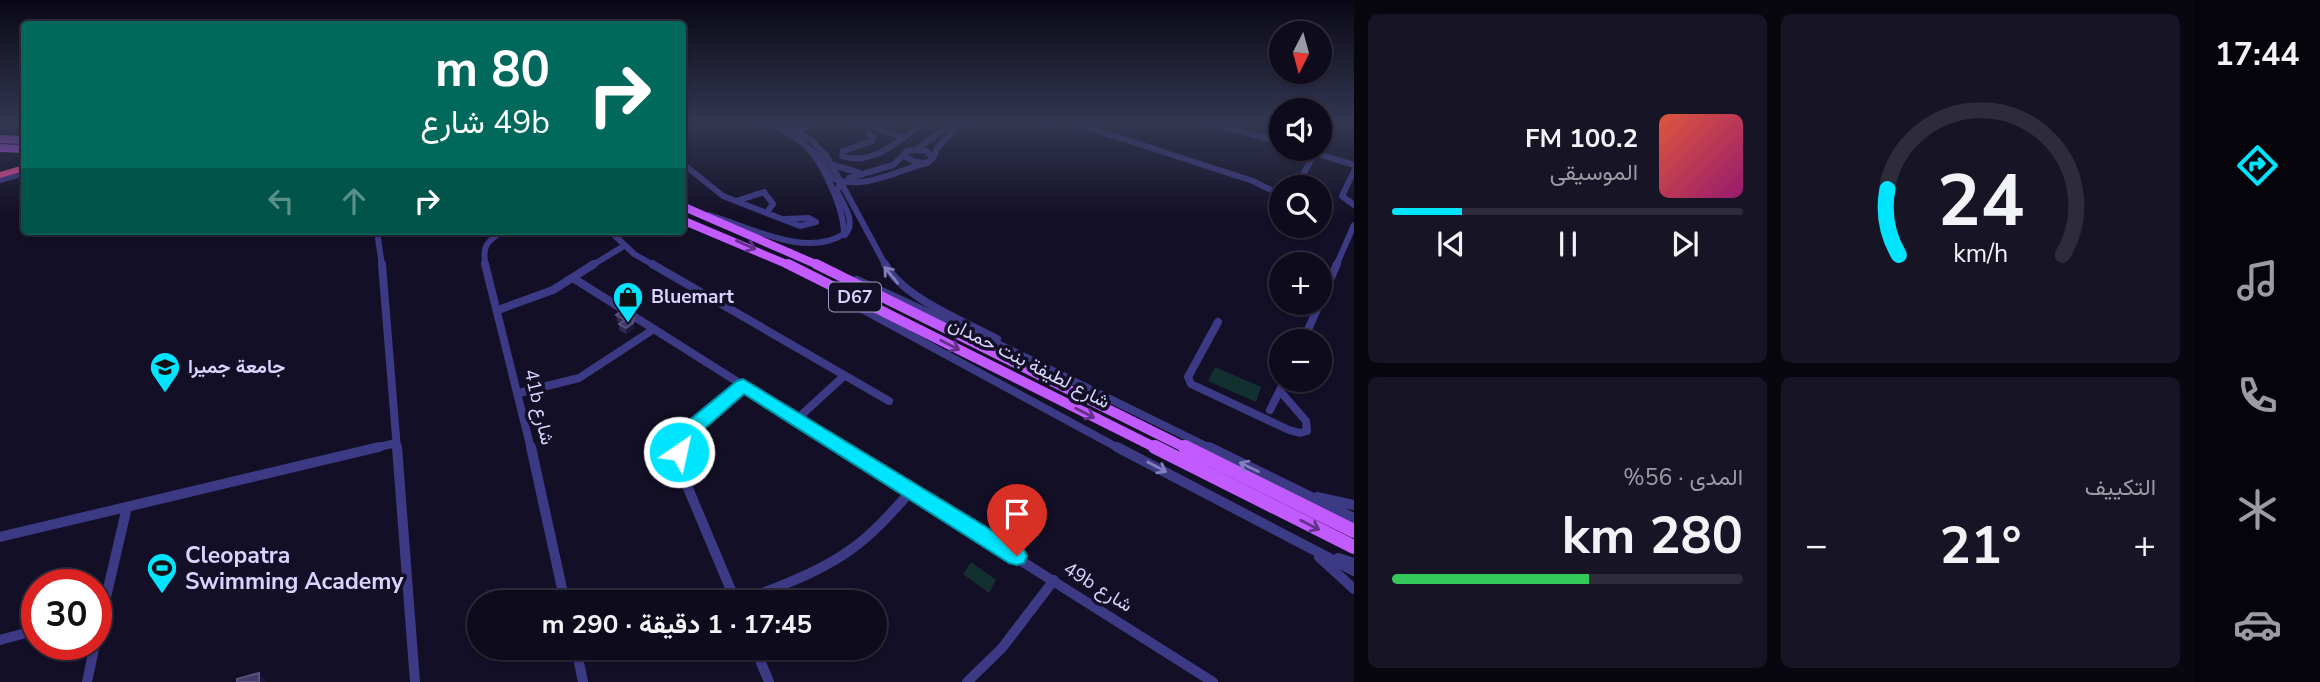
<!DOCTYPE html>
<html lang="ar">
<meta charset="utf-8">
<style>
:root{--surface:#0e0b1c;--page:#171425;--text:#f1f3f6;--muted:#9b9ba3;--line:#2e2b3b;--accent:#00e5ff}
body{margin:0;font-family:"Nunito Sans",Vazirmatn,sans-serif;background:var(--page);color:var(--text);direction:rtl;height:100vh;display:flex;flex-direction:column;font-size:26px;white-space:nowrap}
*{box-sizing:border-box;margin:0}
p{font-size:23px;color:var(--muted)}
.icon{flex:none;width:38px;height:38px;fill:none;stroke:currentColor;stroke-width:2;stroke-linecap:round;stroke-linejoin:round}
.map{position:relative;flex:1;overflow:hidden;direction:ltr}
.panel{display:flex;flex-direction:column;gap:14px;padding:14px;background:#08060f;width:840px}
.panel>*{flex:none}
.top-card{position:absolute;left:21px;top:21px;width:665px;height:214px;border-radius:7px;box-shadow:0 2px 5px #0004,0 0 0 2px var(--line);direction:rtl;background:#00695c;color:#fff;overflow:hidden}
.needle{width:46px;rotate:186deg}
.controls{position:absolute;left:1269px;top:21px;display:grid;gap:14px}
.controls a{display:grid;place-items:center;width:63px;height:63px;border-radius:50%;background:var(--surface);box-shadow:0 2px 5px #0004,0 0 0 2px var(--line);font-size:35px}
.speed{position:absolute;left:21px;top:569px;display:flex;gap:14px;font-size:35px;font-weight:700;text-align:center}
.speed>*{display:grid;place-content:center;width:91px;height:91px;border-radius:50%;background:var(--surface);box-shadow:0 2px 5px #0004,0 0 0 2px var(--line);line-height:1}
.speed .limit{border:10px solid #d22;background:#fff;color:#111}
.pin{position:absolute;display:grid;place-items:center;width:60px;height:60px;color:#fff;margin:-72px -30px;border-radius:50% 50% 50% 0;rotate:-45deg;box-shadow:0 0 7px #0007}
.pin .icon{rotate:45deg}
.me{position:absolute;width:77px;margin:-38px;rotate:34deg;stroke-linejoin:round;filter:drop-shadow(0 0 5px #0008)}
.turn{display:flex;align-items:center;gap:24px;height:147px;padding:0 21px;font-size:32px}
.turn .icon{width:91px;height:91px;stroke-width:2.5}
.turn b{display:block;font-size:49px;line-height:60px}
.lanes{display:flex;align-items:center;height:66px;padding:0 21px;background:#0003;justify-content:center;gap:35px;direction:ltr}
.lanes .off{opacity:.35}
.big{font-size:52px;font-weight:700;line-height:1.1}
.panel .widget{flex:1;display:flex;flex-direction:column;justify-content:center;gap:10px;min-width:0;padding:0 24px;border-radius:10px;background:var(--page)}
.panel .dial{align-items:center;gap:0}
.dial svg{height:182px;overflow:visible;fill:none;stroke:var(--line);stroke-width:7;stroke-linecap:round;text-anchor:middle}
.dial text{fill:var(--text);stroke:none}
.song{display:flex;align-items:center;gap:21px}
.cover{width:84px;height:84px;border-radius:10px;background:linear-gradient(135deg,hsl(10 70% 55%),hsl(320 70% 35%))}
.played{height:7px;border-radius:4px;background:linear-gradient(90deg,var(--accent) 20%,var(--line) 20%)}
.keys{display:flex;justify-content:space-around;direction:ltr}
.heat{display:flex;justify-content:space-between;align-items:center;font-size:38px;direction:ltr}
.charge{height:10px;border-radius:5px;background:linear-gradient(90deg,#34c759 56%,var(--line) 0)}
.panel .tiles{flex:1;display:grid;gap:14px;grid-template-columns:repeat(2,1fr)}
.trip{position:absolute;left:467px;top:590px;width:420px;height:70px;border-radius:35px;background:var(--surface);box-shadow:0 2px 5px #0004,0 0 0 2px var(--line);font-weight:700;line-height:70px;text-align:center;direction:rtl}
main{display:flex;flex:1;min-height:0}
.dock{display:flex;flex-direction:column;width:126px;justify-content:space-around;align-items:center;background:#06040b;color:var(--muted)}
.dock .icon{width:49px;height:49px}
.dock .selected{color:var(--accent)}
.dock b{font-size:32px;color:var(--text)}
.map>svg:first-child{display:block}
</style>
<main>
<nav class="dock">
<b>17:44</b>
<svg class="icon selected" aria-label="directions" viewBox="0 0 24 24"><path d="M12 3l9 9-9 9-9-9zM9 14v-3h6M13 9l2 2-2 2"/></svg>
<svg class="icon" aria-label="music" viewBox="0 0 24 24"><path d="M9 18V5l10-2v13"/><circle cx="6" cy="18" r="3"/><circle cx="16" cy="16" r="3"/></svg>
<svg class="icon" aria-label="phone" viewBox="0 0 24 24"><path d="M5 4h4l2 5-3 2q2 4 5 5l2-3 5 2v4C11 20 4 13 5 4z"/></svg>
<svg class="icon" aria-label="climate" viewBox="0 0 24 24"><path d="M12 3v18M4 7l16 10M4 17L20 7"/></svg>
<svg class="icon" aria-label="car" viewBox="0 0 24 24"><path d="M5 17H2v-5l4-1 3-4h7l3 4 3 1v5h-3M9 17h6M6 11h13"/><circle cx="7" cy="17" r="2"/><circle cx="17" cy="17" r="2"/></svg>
</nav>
<section class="panel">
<div class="tiles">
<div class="widget dial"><svg viewBox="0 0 100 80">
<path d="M14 69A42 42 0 1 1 86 69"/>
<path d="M14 69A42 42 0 0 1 9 40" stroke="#00e5ff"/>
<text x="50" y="56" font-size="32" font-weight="700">24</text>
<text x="50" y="72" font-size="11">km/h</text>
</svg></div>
<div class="widget">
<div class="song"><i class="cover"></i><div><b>100.2 FM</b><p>الموسيقى</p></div></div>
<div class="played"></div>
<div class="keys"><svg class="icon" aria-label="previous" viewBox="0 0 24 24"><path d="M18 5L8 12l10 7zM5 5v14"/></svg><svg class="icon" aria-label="pause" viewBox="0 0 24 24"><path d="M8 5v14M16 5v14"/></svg><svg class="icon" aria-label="next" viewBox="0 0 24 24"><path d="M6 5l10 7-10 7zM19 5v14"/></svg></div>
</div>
<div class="widget"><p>التكييف</p>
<div class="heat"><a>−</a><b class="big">21°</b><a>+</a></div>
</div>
<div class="widget"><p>المدى · 56%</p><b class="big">280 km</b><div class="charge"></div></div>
</div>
</section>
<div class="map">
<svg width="1354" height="682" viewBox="0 0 1354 682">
<rect width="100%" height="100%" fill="#130f26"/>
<g fill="#12302f">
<path d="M1215,367L1261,387L1256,402L1208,381Z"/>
<path d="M971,562L996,580L989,593L963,574Z"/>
</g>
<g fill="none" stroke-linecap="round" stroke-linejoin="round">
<g stroke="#3d3a85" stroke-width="6">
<path d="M781,123L810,139L826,155L886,266"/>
<path d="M862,123L902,137"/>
<path d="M1049,123H1054"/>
<path d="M1074,123L1253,181L1281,195"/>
<path d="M1211,123L1281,142"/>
<path d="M797,133L814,123"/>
<path d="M869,134L873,137L872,141L843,151L842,156C872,167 901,139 924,123"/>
<path d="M917,149L947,127L959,125"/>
<path d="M1302,149L1354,165"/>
<path d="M911,150L926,151L933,158L927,163L915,162L906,157V151Z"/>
<path d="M813,151L820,157L831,178C864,191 895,171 927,163"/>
<path d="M933,158L938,147L961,123"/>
<path d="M682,163L723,196L800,226L816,222L809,218L784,219"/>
<path d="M833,165L860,173"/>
<path d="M1354,171L1342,196L1354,205"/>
<path d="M849,178L893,165L905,154"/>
<path d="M0,180L24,173"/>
<path d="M840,182L837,191C843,205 857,221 845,235"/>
<path d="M1296,187L1315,153"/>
<path d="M736,201L764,192L773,204L767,212"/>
<path d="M708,215C749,226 804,259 844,234C844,209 823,162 805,145C795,135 780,129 767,123"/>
<path d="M377,231L382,266"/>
<path d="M610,231L634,254L655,266"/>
<path d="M486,266C481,247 487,241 503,231"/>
<path d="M591,266L624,246"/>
<path d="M1336,266L1354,225"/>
</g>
<g stroke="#3d3a85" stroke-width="8">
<path d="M382,264L397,449"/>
<path d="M485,264L531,449"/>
<path d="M652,264L889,401"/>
<path d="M885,264C903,298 964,321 997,339"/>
<path d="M573,278L844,449"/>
<path d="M857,280L1010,350L1212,449"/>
<path d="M835,291L849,302L1120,449"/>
<path d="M498,310L553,290L594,264"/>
<path d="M1218,322L1188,377L1191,384L1289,430L1300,433L1307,431L1306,421L1280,391"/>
<path d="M1303,341L1337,264"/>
<path d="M519,393L579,378L654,329"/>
<path d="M1270,410L1285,380"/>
<path d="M797,419L844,376"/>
<path d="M371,449L396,443"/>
<path d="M682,449L698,423L743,385"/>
</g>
<g stroke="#3d3a85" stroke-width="10">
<path d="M397,447L415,682"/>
<path d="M531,447L565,602"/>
<path d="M682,447L680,459L682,474L736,602"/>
<path d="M841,447L1213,682"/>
<path d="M1117,447L1354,571"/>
<path d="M1209,447L1354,518"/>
<path d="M1317,497L1354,505"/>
<path d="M0,537L379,447"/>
<path d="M1319,557L1354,589"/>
<path d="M1338,558L1354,563"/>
<path d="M740,602C779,586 819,573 853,548C875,532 893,511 911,491"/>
<path d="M0,640L37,630"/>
<path d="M96,640L127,507"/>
<path d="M576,648L583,682"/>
<path d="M755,648L769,682"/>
<path d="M87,682L95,644"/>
<path d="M967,682L1002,648L1054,580"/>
</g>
<g stroke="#c25bff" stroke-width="8">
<path d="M0,139L24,140"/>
<path d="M0,148L24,149"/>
<path d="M682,206L820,266"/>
<path d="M682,220L791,266"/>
</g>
<g stroke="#c25bff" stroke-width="10">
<path d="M788,264L1158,449"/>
<path d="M816,264L1188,449"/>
</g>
<g stroke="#c25bff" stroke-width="14">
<path d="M1155,447L1354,547"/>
<path d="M1185,447L1354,531"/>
</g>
<g fill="#ff4fa3" fill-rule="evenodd">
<path d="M0,123H6L0,126Z"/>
<path d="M24,165V171L0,178V172Z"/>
</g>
</g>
<path fill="#312854" d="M616,315L634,324V329L626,334L619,330V324L620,323L617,321Z"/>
<g fill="#1d163a">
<path d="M634,318V329L626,334V328Z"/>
<path d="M259,673L266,680V682H259Z"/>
</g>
<g fill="#433a66" stroke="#5a527e" stroke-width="2">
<path d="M622,311L634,318L633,323L626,328L619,324L625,320L616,315Z"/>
<path d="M259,673V682H237V679Z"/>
</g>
<defs><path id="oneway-shaft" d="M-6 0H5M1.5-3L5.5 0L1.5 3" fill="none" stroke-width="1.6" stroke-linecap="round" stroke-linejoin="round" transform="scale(1.75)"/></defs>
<g stroke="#623188">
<use href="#oneway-shaft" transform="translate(746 245) rotate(24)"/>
<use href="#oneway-shaft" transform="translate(950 345) rotate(27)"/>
<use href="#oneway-shaft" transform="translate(1085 413) rotate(27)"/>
<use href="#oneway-shaft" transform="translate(1310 525) rotate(27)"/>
</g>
<g stroke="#837fbc">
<use href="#oneway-shaft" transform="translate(891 275) rotate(-129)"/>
<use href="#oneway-shaft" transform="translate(1157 467) rotate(28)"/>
<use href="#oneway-shaft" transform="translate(1249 467) rotate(-154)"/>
</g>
<linearGradient id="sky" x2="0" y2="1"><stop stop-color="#0a0815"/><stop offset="0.56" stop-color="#333752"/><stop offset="1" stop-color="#333752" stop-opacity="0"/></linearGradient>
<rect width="1354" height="218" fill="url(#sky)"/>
<path fill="#00e5ff" stroke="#0095a6" stroke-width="2" d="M743,379L1024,550L1027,556L1024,563L1017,565L1009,563L744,394L695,437L685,457L679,459L672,457L669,452L681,427L737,381Z"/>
<defs>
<g id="shop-pin" transform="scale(1.575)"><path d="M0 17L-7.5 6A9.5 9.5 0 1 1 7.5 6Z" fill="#00e5ff" stroke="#130f26"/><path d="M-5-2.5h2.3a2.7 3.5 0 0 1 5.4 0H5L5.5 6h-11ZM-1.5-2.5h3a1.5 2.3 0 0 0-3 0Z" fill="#111"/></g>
<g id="university-pin" transform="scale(1.575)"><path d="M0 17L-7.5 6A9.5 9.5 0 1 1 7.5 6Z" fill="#00e5ff" stroke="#130f26"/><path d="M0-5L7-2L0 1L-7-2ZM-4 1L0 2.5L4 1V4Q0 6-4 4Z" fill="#111"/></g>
<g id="stadium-pin" transform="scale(1.575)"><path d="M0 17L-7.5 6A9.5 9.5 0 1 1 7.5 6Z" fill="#00e5ff" stroke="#130f26"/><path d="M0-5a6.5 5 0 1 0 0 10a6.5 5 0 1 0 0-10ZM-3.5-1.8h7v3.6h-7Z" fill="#111"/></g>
</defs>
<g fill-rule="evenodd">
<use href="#shop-pin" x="628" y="297"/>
<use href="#university-pin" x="165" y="367"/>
<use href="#stadium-pin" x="162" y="568"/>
</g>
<g text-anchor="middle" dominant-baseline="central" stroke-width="7" stroke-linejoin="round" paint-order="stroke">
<rect fill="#130f26" stroke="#9e99be" stroke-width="2" x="829" y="282.5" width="52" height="29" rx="5"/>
<g font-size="18" font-weight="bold" fill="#d9d4ff">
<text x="855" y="297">D67</text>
</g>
<g font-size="19" font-weight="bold" fill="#d9d4ff" stroke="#130f26" text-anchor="start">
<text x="651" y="297">Bluemart</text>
<text x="188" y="367">جامعة جميرا</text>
</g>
<g font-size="19" fill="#d9d4ff" stroke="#130f26">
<text transform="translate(1029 363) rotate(27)">شارع لطيفة بنت حمدان</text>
<text transform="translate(539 407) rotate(77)">41b شارع</text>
<text transform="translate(1098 587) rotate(32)">49b شارع</text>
</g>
<g font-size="23" font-weight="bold" fill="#d9d4ff" stroke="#130f26" text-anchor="start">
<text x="185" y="555">Cleopatra<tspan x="185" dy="26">Swimming Academy</tspan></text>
</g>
</g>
</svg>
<div class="controls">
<a><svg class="needle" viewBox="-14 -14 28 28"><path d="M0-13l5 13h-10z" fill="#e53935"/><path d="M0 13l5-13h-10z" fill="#9b9ba3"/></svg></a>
<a><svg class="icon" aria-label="sound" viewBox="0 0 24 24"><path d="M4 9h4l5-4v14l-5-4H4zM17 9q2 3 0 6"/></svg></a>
<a><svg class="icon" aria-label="search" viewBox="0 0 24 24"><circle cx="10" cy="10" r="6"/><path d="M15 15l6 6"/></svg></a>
<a>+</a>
<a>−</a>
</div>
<div class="speed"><div class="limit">30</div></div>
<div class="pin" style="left:1017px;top:556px;background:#d93025"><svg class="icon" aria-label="arrive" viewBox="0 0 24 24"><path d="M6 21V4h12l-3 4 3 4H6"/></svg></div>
<svg class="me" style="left:679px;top:452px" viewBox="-20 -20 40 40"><circle r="17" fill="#00e5ff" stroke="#fff" stroke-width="3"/><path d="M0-11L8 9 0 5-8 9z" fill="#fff"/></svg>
<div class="trip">17:45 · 1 دقيقة · 290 m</div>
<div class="top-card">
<div class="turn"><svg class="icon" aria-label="right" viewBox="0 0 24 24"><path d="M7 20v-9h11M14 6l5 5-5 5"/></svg><div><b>80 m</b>49b شارع</div></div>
<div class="lanes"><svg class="icon off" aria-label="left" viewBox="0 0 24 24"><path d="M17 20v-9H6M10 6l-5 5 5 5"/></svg><svg class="icon off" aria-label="ahead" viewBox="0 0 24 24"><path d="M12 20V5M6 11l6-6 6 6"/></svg><svg class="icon" aria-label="right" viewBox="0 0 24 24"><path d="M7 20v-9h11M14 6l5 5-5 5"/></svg></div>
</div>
</div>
</main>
